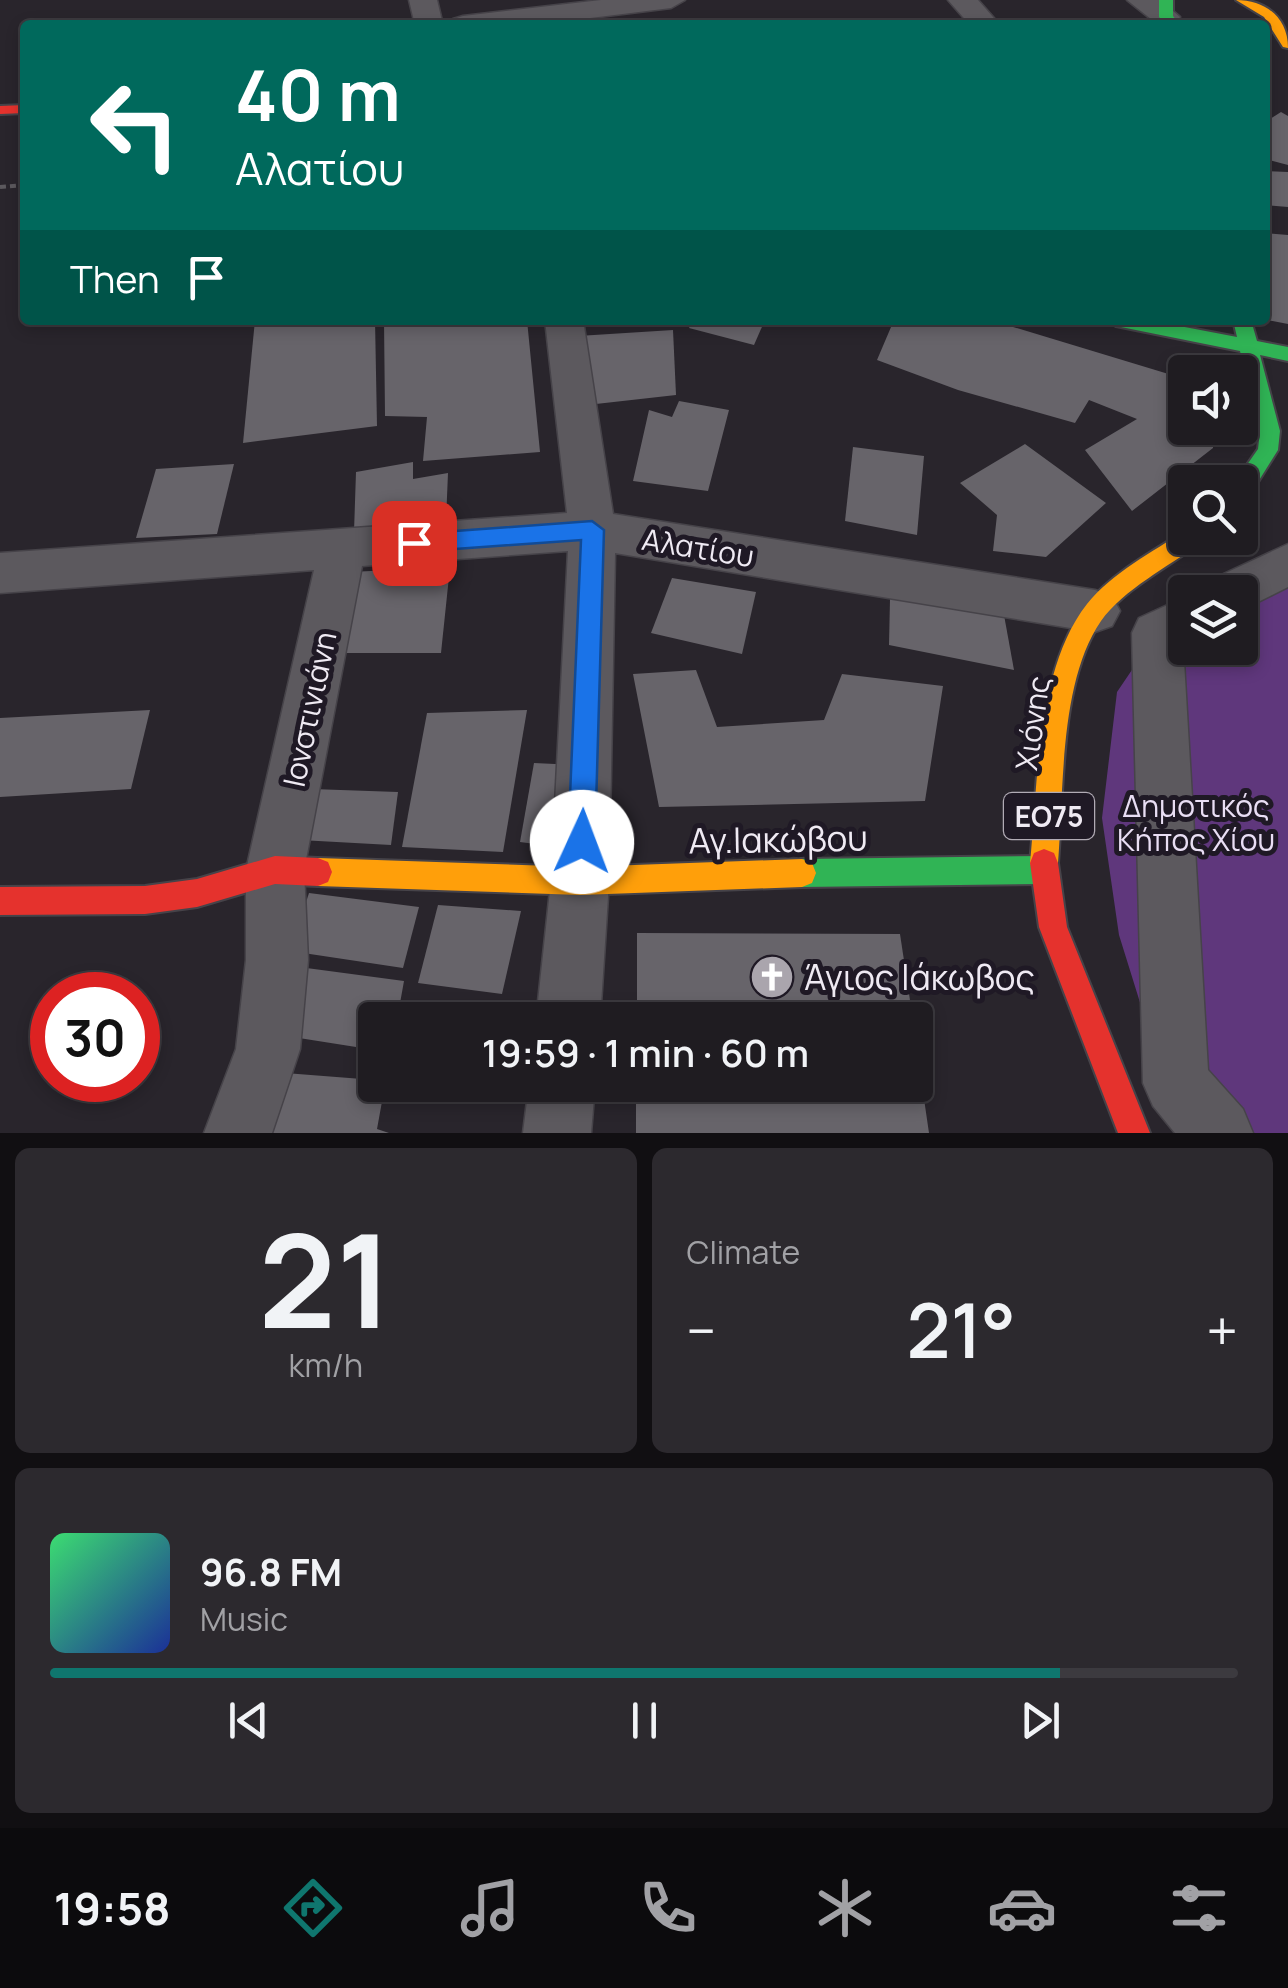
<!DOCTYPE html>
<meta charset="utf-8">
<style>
:root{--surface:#1f1c21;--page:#2c292e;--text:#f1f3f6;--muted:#a1a1a5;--line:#3c3a3f;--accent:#0f766e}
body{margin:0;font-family:Manrope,sans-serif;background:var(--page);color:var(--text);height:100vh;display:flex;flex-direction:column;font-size:38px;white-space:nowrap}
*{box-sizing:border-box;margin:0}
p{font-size:32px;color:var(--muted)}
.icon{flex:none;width:55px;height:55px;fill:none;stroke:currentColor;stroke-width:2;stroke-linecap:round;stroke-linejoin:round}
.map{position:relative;height:1133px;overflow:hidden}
.panel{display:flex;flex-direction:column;gap:15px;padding:15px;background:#110f12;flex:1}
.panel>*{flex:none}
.banner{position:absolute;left:20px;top:20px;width:1250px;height:305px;border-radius:10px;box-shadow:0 5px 15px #0003,0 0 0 2px var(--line);background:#00695c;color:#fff;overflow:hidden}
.buttons{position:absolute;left:1168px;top:355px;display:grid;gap:20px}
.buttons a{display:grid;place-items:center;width:90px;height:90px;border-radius:10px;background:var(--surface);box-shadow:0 5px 15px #0003,0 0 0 2px var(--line);font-size:50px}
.speed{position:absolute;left:30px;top:972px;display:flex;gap:20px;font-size:50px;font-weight:700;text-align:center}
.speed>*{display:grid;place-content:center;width:130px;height:130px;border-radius:50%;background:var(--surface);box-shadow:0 5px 15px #0003,0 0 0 2px var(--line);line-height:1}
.speed .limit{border:15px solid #d22;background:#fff;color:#111}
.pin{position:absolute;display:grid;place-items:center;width:85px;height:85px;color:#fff;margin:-42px;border-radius:20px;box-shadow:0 5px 15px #0006}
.me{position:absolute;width:110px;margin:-55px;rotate:2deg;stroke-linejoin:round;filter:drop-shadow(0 0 8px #0008)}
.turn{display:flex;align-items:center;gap:35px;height:210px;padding:0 50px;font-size:45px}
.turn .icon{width:130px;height:130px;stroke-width:2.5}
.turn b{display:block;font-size:70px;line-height:85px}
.then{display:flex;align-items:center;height:95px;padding:0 50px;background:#0003;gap:20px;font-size:38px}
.big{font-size:75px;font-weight:600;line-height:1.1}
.panel .card{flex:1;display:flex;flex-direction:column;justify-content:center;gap:15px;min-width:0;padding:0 35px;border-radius:15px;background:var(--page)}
.panel .dial{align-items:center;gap:0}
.dial b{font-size:130px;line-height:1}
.song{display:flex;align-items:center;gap:30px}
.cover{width:120px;height:120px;border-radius:15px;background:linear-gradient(135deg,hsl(140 70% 55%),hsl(230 70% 35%))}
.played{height:10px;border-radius:5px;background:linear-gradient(90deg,var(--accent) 85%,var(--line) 85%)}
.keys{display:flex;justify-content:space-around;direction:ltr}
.heat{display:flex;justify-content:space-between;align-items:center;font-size:55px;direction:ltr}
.panel .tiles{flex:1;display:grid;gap:15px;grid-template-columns:1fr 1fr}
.card:last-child{grid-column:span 2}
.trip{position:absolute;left:358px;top:1002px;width:575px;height:100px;border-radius:10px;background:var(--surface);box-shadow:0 5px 15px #0003,0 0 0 2px var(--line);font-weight:600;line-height:100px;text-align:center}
.menu{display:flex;height:160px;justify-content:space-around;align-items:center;background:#0c0b0d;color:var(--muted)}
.menu .icon{width:70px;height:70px}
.menu .current{color:var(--accent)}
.menu b{font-size:45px;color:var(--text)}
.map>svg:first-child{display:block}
</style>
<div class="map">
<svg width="1288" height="1133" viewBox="0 0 1288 1133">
<rect width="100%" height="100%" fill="#29252c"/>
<path fill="#5f377c" d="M1288,554V1133H1204L1152,1041L1119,935L1102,818L1117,692L1157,633L1185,607V648H1240V592H1200Z"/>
<g fill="#67646a">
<path d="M1281,112L1288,116V165L1265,159V122Z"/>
<path d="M1265,171L1288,172V207L1265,205Z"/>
<path d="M1265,233L1288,235V324L1267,320L1265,315Z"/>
<path d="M255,320H375L377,426L243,443Z"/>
<path d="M384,320H527L540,452L423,461L427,417L385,416Z"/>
<path d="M693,320H765L754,345L689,328Z"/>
<path d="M894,320H990L1185,379V428H1214L1213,448L1132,511L1085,450L1137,419L1089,400L1075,423L958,390L877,360Z"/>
<path d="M673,330L676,395L587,405L578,336Z"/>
<path d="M679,401L729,410L708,491L633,481L649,410L672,417Z"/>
<path d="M1025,444L1106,503L1046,557L993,551L997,515L960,483Z"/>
<path d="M853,447L924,456L917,535L845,521Z"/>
<path d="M413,462V479L448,473L446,521L354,532L356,472Z"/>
<path d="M234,464L217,534L136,538L156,469Z"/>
<path d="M450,567L441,653H338L351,572Z"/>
<path d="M672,578L756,592L742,654L651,633Z"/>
<path d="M890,599L1004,615L1014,670L889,645Z"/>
<path d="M696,670L717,727L824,720L842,674L943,686L925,801L659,807L633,674Z"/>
<path d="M150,710L131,789L0,797V718Z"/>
<path d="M527,710L503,852L402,847L427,713Z"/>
<path d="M534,763L576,765L573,849L520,842Z"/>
<path d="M312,789L398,792L391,845L300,840Z"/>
<path d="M309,893L419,907L403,968L290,951Z"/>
<path d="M438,905L521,911L502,994L418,983Z"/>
<path d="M637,933L900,934L913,1020H637Z"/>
<path d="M299,967L404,981L397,1020H375V1050L280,1035Z"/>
<path d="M917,1051L929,1133H636V1085H915Z"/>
<path d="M285,1073L375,1080V1085H385L377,1129L389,1133H268Z"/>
</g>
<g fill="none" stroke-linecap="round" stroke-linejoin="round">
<g stroke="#464349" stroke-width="3">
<g id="street">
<path d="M409,0H437L443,25H415Z"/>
<path d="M601,0H685L671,8L534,25H449L453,19L463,16Z"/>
<path d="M948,0H978L1000,25H970Z"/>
<path d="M1127,0H1160L1180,17L1176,23H1156Z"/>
<path d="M545,320H583L613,514L1095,590L1112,596L1120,611L1112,626L1095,632L615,553L609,881L600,1020H536L551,881L568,551L362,566L304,870L308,960L300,1049L272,1133H204L236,1049L246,960V870L314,570L0,593V553L567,513Z"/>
<path d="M1288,544V587L1240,611V592H1210L1217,577Z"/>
<path d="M1185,597L1183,644L1208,1070L1243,1109L1253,1133H1175L1153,1106L1143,1083L1132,633L1139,618Z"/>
<path d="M529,1085H595L591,1133H523Z"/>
</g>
</g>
<g stroke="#464349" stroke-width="4">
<g id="fast">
<path d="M1159,0H1173V16L1180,25H1166L1159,17Z"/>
<path d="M1107,320H1148L1237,337L1233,320H1251L1257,341L1288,347V361L1260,355L1280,431L1278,450L1248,498L1240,500V482H1235L1258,449L1260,431L1240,351L1116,326Z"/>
<path d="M1043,856L1053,860L1057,870L1053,880L1043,884L802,887L792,883L788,873L792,863L802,859Z"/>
</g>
</g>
<g stroke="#464349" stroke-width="4">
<g id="slow">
<path d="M1236,0C1266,0 1288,18 1288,48L1283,47L1264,17Z"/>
<path d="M1185,531V538H1202L1199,544C1168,567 1124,589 1101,621C1059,682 1064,791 1058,863L1054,873L1044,877L1034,873L1030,863C1038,784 1036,669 1087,604C1111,574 1153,551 1185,531Z"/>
<path d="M318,858L580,867L802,859L812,863L816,873L812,883L802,887L580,895L318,886L308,882L304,872L308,862Z"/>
</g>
</g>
<g stroke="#464349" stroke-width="4">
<g id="jam">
<path d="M25,105V113L0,114V106Z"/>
<path d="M1044,849L1054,853L1058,863L1067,927L1150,1133H1118L1039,927L1030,863L1034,853Z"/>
<path d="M275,856L318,858L328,862L332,872L328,882L318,886L275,884L197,907L145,914L0,915V887L145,886L197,879Z"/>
</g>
</g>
<path stroke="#5c595e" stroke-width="4" stroke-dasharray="6 4" stroke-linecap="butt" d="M0,187L25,185"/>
<use href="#street" fill="#5c595e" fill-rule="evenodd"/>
<use href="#fast" fill="#30b455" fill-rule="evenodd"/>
<use href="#slow" fill="#ff9f0a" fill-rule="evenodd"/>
<use href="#jam" fill="#e5322d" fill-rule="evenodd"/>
</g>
<path fill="#1a73e8" stroke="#114b97" stroke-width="2.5" d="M592,521L604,530L595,842L591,852L582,856L572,852L568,842L581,540L414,552L403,543L414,534Z"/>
<defs>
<g id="church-disc" transform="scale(2.25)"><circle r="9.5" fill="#aaa5ad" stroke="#1f1925"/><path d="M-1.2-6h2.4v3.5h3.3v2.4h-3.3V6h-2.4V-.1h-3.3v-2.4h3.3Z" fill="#fff"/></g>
</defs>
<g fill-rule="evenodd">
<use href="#church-disc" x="772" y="977"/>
</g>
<g text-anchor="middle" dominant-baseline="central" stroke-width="10" stroke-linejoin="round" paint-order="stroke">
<rect fill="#1f1925" stroke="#b1abb5" stroke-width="2.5" x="1004" y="793" width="90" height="46" rx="8"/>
<g font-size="28" font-weight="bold" fill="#efeaf3">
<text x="1049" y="816">ΕΟ75</text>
</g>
<g font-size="30" fill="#efeaf3" stroke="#1f1925">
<text transform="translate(698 547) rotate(9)">Αλατίου</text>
<text transform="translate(309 709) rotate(-78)">Ιονστινιάνη</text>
<text transform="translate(1032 723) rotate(-82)">Χιόνης</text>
</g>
<g font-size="30" fill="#e9def4" stroke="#1f1925">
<text x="1196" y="805">Δημοτικός<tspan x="1196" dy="34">Κήπος Χίου</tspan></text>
</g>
<g font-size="35" fill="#efeaf3" stroke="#1f1925">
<text transform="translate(778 839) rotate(-1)">Αγ.Ιακώβου</text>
</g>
<g font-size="35" fill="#efeaf3" stroke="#1f1925" text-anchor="start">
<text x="804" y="977">Άγιος Ιάκωβος</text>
</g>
</g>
</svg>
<div class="buttons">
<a><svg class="icon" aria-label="sound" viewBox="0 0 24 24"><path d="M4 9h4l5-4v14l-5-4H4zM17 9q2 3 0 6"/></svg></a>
<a><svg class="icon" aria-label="search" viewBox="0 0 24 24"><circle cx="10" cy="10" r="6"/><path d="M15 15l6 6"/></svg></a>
<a><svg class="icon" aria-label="layers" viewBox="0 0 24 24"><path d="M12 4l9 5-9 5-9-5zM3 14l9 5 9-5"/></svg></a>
</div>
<div class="speed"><div class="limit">30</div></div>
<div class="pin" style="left:414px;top:543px;background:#d93025"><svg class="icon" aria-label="arrive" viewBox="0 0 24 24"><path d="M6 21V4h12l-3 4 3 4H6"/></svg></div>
<svg class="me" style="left:582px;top:842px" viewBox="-20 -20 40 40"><circle r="19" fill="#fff"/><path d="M0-13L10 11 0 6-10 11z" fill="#1a73e8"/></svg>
<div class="trip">19:59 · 1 min · 60 m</div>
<div class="banner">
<div class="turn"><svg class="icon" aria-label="left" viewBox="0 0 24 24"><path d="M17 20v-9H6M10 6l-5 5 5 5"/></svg><div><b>40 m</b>Αλατίου</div></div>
<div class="then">Then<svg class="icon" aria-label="arrive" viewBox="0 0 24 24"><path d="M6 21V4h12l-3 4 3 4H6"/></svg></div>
</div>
</div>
<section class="panel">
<div class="tiles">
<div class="card dial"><b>21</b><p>km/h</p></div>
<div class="card"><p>Climate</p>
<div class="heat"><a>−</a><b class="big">21°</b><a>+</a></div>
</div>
<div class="card">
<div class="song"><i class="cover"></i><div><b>96.8 FM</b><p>Music</p></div></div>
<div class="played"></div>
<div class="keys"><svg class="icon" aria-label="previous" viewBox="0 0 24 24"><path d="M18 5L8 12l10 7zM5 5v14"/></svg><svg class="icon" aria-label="pause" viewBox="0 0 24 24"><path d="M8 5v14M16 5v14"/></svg><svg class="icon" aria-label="next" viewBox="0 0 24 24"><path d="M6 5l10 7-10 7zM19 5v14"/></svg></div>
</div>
</div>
</section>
<nav class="menu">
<b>19:58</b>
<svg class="icon current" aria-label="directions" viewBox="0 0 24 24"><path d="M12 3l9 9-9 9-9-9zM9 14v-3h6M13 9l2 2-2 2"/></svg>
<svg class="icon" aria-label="music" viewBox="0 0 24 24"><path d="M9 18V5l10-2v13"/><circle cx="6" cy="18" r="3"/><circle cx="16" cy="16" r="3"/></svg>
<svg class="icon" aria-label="phone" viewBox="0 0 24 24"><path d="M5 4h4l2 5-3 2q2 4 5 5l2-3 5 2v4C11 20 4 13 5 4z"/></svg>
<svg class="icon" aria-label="climate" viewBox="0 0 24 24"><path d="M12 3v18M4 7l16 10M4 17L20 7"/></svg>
<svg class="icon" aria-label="car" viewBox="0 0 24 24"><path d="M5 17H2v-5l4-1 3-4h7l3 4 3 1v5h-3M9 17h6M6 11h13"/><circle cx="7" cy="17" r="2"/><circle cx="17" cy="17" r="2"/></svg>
<svg class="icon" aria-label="filters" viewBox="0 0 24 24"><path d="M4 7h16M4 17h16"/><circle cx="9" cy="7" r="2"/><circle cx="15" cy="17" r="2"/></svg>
</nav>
